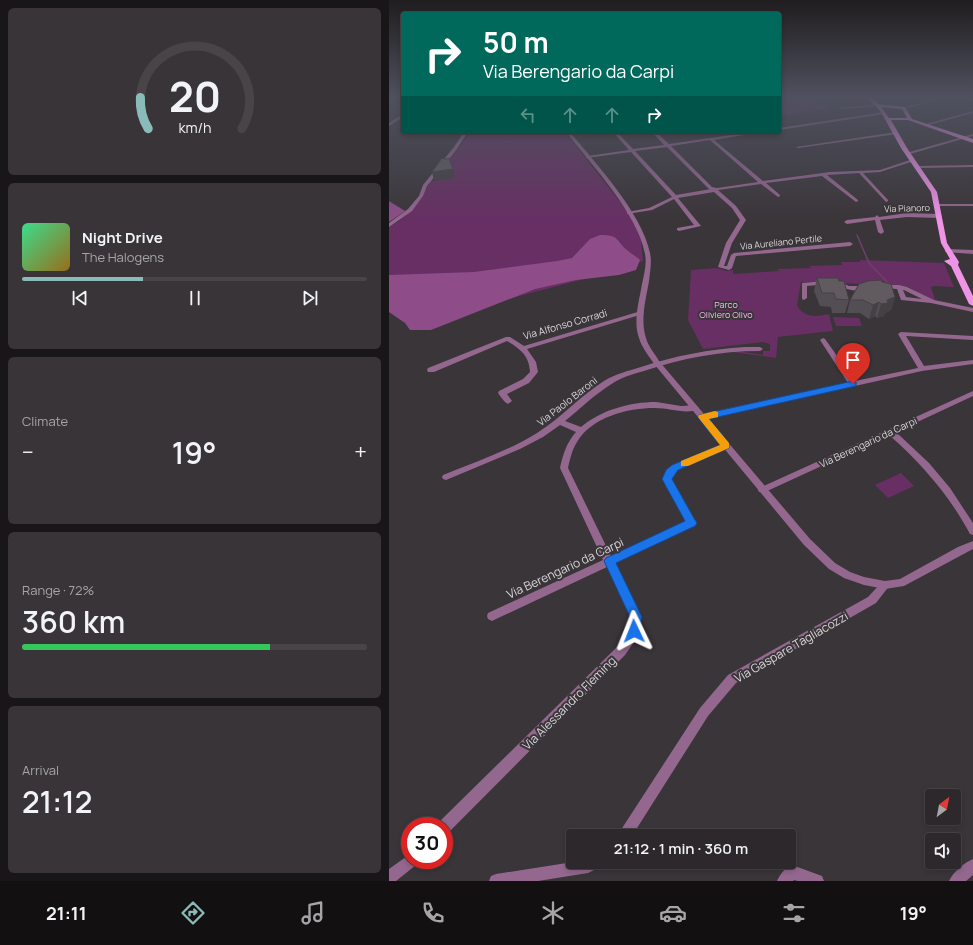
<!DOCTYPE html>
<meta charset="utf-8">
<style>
:root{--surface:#2c282b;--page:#383437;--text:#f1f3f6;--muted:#a6a6a9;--line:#484447;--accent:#8bbbb9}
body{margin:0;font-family:Manrope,sans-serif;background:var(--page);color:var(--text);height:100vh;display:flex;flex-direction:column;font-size:15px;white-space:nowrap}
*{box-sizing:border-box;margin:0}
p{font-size:13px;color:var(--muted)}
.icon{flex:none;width:22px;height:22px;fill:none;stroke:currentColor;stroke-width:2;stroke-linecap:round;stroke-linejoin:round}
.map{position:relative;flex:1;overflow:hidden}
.drawer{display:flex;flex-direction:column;gap:8px;padding:8px;background:#181618;width:389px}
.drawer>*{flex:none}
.hud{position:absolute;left:12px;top:12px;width:380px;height:122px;border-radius:4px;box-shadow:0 2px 6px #0003,0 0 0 1px var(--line);background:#00695c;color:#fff;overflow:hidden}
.needle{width:26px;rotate:32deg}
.fabs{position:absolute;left:536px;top:789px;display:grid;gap:8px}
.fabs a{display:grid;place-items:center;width:36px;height:36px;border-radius:4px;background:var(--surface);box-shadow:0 2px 6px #0003,0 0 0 1px var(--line);font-size:20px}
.speed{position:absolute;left:12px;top:817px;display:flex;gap:8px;font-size:20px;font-weight:700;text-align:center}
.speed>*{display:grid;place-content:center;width:52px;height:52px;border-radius:50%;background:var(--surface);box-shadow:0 2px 6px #0003,0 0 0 1px var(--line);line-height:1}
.speed .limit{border:6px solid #d22;background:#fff;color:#111}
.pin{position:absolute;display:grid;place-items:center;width:34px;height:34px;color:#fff;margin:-41px -17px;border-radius:50% 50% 50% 0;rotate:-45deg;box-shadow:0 0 4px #0007}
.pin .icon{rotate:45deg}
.me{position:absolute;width:44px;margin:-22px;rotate:358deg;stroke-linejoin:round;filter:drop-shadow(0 0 3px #0008)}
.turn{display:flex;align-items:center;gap:14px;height:84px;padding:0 16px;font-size:18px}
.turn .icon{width:52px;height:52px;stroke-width:2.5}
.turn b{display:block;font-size:28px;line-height:34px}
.lanes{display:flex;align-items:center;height:38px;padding:0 16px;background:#0003;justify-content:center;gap:20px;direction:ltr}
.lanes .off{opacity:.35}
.big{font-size:30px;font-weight:600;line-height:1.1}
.drawer .card{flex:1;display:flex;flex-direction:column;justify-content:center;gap:6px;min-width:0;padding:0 14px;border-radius:6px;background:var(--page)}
.drawer .dial{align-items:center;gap:0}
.dial svg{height:104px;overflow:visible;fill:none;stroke:var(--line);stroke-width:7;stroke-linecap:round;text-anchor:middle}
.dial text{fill:var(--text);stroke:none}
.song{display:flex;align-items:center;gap:12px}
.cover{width:48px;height:48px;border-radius:6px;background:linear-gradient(135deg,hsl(150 70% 55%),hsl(40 70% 35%))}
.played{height:4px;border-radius:2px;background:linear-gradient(90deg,var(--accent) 35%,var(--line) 35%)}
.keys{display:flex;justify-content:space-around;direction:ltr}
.heat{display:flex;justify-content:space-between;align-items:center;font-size:22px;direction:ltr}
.charge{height:6px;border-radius:3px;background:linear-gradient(90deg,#34c759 72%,var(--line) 0)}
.trip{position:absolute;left:177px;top:829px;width:230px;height:40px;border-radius:4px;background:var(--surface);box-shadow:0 2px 6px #0003,0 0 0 1px var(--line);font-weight:600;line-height:40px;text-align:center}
.tabs{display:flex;height:64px;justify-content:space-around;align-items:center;background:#121011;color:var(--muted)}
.tabs .icon{width:28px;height:28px}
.tabs .on{color:var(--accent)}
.tabs b{font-size:18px;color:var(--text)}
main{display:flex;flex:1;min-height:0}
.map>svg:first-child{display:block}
</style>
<main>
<section class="drawer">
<div class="card dial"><svg viewBox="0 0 100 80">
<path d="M14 69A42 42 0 1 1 86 69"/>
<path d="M14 69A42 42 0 0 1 8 45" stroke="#8bbbb9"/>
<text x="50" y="56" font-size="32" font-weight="700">20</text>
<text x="50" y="72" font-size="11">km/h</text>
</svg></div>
<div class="card">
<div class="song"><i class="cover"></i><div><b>Night Drive</b><p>The Halogens</p></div></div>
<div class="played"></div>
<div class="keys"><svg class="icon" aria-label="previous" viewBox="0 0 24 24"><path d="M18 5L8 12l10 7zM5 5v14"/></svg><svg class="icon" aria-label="pause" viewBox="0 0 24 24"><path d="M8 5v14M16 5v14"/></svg><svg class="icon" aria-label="next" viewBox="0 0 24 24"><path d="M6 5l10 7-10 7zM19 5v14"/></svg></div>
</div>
<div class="card"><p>Climate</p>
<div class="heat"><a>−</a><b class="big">19°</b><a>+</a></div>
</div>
<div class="card"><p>Range · 72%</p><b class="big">360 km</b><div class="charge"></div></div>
<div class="card"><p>Arrival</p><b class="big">21:12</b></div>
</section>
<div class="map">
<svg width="584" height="881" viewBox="0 0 584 881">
<rect width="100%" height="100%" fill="#3a3539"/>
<g fill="#672f63">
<path d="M390,98H423L442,108L390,116Z"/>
<path d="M81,132H176L238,211L247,226L252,240L254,261L226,271L20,325L0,312V227C24,213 28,203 42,181H47L52,167L70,148Z"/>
<path d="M471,260L555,263L565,287L545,286L542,287L547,302L519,287L508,285L412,282L408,305C415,318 427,317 440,314L444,331L389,337L387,358L336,351L343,350L374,355V351H381V344L374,342L314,349L299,320L302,270L328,268L337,271L344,270V274L390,271L388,269L422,268L420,266L453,265L452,262H471Z"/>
<path d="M444,317L470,318L473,326H447Z"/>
<path d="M512,473L525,486L499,498L486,485Z"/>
</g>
<g fill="#8e4d89">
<path d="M0,201L16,211L0,222Z"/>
<path d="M211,235C231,235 226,240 238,250C242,254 247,256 251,260L247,270L230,275L187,280L146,289L42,330H21L16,323L0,312V275L85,272L168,261L183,258L201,239Z"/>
</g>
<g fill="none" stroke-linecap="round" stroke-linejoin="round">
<path stroke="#6e406c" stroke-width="1.5" d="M468,235L480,263L501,285"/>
<g fill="#94678f" fill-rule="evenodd">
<path d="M569,98L584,99V101L571,99Z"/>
<path d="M490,104L489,106L453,109L451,108Z"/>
<path d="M584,111V113L536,126L534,125Z"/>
<path d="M495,112L496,114L390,130V128Z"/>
<path d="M14,114V117L0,126V123Z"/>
<path d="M224,132H228L244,149L275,145L263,132H267L280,144L363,132H373L325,140L374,181L441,172L491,170L521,160L525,161L491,172L474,173L499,200V201L497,202L470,173L438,175L469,200V201L467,202L433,176L377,183L391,195V196L389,197L372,184L329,190L347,206L357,220L343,243L335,266H338L342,255L345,253L461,242L464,244L461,246L347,256L343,268L340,270L329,267L337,243L351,220L343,208L325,192L289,198L312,226L290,231L288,230V228L305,225L285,199L263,210L238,214V212L260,208L283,197L242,152L197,158V157L199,156L240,150ZM321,140L369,182L328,188L323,187L282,146ZM278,147L320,189H322L287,195L246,151Z"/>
<path d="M507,132L508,134L409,148L407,147Z"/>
<path d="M584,134V136L521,154L517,153Z"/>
<path d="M584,165V167L528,168L526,167L528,166Z"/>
<path d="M518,213L550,214L553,216L550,218L518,217L491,220L495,232L492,234L489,232L486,220L458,224L455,222L458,220L486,217L488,215L490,217Z"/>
<path d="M558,249L584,250V254L556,252V250Z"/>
<path d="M437,281L440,283L439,284L418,286V298L415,300L413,299V283Z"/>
<path d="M448,281L460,286H478L481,288C471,294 455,289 446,284L445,283Z"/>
<path d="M493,285H510L518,287L545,300L584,308V312L542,303L512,300L508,289L491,288V286ZM514,290H515L533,299L517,297Z"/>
<path d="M252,311L255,313L254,314L138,349L147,362L149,372L140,383L118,394L123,401L119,404C115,402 112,397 109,393L110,391L134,379L141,372C140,355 131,349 118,341L45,372H39L38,370L39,368L117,337H121L135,346Z"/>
<path d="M512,332L584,336V340L517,336L535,366L584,360V364L533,371L313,420L309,417L313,414L459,383L431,340L434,338L436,339L466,381L529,368L509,334Z"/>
<path d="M356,347H371L374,349L371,351C331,351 293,358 255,371C243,374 231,378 221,385C205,395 191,409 176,421L192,427C212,410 241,402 267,402C276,403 284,405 292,406C298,406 306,404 310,408L309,410C294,414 281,408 266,408C238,408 203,417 188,442C183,450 181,459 179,468L222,556L297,521L276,485L274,479L278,470L283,466L334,444H340L341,446L340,448L289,470L284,474L282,479L284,484L306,520L308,523L306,526L226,563L252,617L250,632L247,639L236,655L60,832L55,833V826H49L50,822L228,647L238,634L242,617L218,567L107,619L103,621L99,619L98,616L99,613L214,560L171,468C174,454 178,442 187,432L171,425L154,437L131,449L57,480L54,479L53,477L54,475C86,462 119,451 148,433C172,418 191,396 215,381C226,374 239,371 252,367C286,356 320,349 356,347Z"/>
<path d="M584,391V396L507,432L540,463L561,488L584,523V535L581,534C560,495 533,464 500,435L376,492H370L369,490L370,488Z"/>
<path d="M496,581L499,582L501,585L487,603L347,683L319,716L243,836H228L311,708L339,675L479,597L493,582Z"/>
<path d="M21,854V860H29L27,865L7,881H0V869Z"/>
<path d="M584,859V875L577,881H560C564,872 575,863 584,859Z"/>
<path d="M184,862H213L211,867L199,873L149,881H100L102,876L107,874Z"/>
<path d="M403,865L433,876L435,881H409L405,880L404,881H388C391,874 396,868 403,865Z"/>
</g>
<g fill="#94678f" fill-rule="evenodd">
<path d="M551,98H557L514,109L512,108Z"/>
<path d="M75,132H79L68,149L38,186L34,196L23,211L0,227V223L19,209L30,196L34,185L65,147Z"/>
<path d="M177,132H181C207,164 253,213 261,253C263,262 261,272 260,281C257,299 251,319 257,338C259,346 266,354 270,361L421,539L446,563L461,572L475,577L496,581L511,579L569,547L584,541V549L515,586L496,589L475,585L455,578L440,569L415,545L266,365C260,356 253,348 250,338C244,321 250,302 253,284C255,275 258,264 256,254C249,214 202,164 177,132Z"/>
<path d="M546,204H584V206H548L546,205Z"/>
</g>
<path fill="#ef93e7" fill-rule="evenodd" d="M479,98H483L489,104L516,107L523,119L584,139V143L519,120H502L518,148L548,192L558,243L570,262L569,265L584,296V306L580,304L562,266L555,261L561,259L552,243L542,192L512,148L492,112ZM492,107L513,109L518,118H500Z"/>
</g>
<g fill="#534e53">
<path d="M428,278L460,300L456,313H443L442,307L431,306L425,291Z"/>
<path d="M493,282L506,297L502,310L496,313L495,316L488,318L486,316L480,319L471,313H458L461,300Z"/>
</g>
<g fill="#444043">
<path d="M64,169L66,178L45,181L43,172Z"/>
<path d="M506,297L502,310L496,313L495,316L488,318L492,304L498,300Z"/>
<path d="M490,302L486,316L480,319L484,305Z"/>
</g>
<g fill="#615b60" stroke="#444043">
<path d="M53,158L56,159L60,158L64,169L43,172Z"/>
<path d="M428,278H449L450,281H455L460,300L447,299L445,293H433Z"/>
<path d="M492,280L493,282L502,284L506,297L498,300L499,303L492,304L490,302L484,305L474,300H461L470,284L479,281Z"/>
</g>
<linearGradient id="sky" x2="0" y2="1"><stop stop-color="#201d1f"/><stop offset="0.44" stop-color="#4f515f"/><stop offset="1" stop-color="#4f515f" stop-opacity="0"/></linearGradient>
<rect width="584" height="221" fill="url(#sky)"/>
<path fill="#1a73e8" stroke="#114b97" d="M464,381L467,382V386L320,419L340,443V448L289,470L283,479L306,520L308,523L306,526L227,563L253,617L249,635L245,636L241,635L239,631L241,617L215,561L217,558L296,521L273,479L277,470L283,465L331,445L310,419V415Z"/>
<path fill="#f59e0b" d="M326,411L329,412V417L320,419L340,443V448L299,466H292V461L331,445L309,417L310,415Z"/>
<g text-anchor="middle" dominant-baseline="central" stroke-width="4" stroke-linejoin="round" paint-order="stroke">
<g font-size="9" fill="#d9d6d9" stroke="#3a3539">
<text transform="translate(518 208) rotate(-2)">Via Pianoro</text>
<text transform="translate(392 242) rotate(-6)">Via Aureliano Pertile</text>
</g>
<g font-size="9" fill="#fcb3f4" stroke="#3a3539">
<text x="337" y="304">Parco<tspan x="337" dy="10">Oliviero Olivo</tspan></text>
</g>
<g font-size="10" fill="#d9d6d9" stroke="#3a3539">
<text transform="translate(176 324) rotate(-16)">Via Alfonso Corradi</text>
<text transform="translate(178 401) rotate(-38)">Via Paolo Baroni</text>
<text transform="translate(479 442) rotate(-25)">Via Berengario da Carpi</text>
</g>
<g font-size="12" fill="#d9d6d9" stroke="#3a3539">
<text transform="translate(176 568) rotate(-25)">Via Berengario da Carpi</text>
<text transform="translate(402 647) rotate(-30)">Via Gaspare Tagliacozzi</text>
<text transform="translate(180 703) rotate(-45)">Via Alessandro Fleming</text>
</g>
</g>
</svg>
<div class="fabs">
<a><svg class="needle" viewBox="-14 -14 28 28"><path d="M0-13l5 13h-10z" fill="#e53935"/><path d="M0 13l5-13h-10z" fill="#a6a6a9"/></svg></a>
<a><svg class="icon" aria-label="sound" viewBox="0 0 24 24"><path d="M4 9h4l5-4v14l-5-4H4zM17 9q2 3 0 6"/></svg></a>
</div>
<div class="speed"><div class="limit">30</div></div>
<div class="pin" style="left:464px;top:384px;background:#d93025"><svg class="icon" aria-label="arrive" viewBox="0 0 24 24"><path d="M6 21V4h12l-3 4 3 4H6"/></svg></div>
<svg class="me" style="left:245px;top:631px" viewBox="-20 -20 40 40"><path d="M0-17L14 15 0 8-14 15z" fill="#1a73e8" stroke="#fff" stroke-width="4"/></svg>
<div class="trip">21:12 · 1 min · 360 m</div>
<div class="hud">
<div class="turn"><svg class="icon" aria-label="right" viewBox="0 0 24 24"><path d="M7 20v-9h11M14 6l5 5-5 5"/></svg><div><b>50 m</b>Via Berengario da Carpi</div></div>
<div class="lanes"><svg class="icon off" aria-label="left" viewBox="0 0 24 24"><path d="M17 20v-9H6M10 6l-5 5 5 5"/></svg><svg class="icon off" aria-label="ahead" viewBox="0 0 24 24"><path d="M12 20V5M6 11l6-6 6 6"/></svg><svg class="icon off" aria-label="ahead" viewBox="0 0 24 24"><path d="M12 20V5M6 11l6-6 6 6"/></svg><svg class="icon" aria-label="right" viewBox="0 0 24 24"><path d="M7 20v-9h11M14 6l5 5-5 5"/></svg></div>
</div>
</div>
</main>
<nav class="tabs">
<b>21:11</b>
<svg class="icon on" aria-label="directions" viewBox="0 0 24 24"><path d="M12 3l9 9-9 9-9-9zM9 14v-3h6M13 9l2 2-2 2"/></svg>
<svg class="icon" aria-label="music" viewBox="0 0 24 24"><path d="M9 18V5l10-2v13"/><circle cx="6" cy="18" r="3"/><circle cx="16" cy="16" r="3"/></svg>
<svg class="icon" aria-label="phone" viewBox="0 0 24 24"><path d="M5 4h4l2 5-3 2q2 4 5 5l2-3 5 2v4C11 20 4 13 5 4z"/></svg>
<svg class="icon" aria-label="climate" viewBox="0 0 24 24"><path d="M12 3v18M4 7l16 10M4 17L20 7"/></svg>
<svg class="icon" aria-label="car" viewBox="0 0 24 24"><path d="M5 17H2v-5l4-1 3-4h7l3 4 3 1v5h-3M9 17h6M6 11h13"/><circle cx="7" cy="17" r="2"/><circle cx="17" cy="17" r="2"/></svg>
<svg class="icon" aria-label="filters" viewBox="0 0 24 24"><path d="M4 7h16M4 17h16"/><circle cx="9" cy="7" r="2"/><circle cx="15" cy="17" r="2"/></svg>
<b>19°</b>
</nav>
